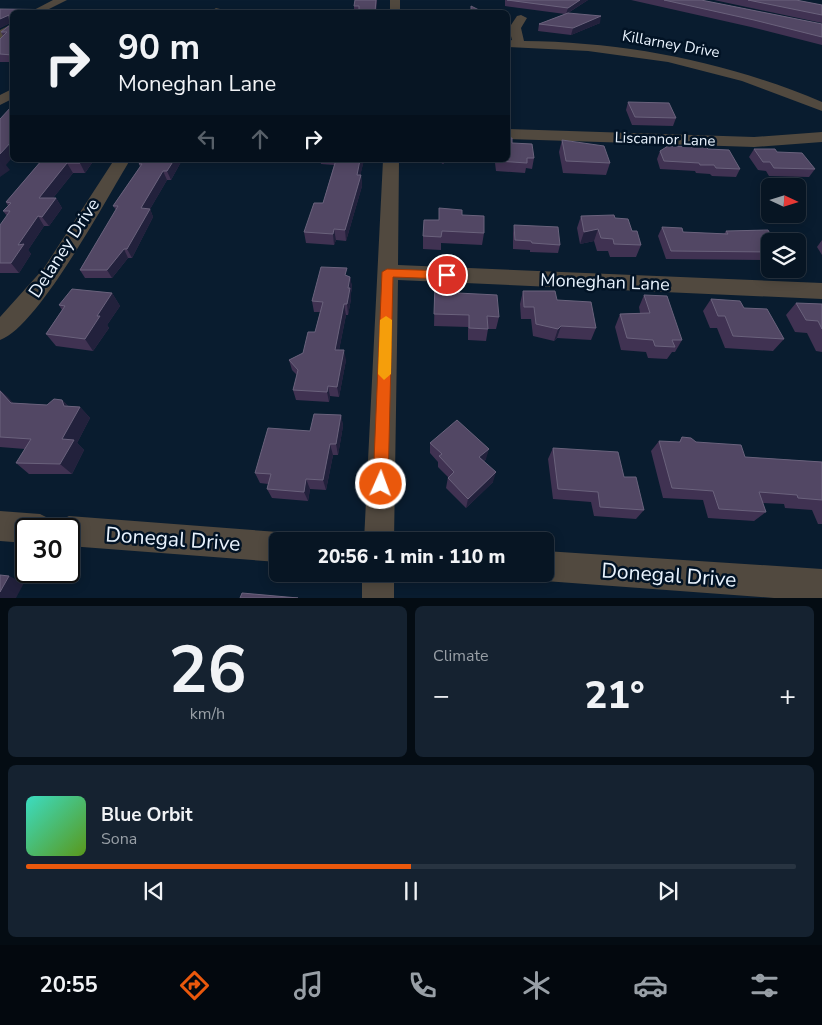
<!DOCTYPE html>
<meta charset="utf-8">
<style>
:root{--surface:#071523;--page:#152230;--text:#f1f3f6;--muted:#989fa6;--line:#283441;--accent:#ea580c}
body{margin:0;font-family:"Nunito Sans",sans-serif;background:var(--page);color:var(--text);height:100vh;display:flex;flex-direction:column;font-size:19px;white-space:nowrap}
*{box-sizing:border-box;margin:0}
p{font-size:16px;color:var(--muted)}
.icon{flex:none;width:28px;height:28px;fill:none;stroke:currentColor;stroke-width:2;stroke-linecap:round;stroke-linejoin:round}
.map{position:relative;height:598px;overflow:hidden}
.details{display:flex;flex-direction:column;gap:8px;padding:8px;background:#040c13;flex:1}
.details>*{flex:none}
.hud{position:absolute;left:10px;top:10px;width:500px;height:152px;border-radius:8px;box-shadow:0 2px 12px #0003,0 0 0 1px var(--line);background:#071523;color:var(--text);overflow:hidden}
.needle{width:32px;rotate:94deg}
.tools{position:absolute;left:761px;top:178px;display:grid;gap:10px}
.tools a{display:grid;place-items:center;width:45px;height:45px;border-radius:8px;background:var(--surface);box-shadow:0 2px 12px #0003,0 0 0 1px var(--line);font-size:25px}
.speed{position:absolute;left:15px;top:518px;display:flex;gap:10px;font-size:25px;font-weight:700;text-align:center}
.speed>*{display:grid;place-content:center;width:65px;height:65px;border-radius:50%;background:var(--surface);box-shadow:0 2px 12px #0003,0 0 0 1px var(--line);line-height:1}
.speed .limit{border:2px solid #111;border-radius:8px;background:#fff;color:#111}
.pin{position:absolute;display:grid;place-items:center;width:42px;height:42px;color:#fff;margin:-21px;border:2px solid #fff;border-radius:50%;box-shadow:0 1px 5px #0007}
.me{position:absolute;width:55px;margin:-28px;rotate:2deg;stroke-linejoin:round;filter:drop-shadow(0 0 4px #0008)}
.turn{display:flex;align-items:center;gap:18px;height:105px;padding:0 25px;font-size:22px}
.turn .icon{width:65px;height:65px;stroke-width:2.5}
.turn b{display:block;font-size:35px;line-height:42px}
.lanes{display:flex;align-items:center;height:48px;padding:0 25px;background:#0003;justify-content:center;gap:25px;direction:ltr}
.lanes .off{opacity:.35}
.big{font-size:38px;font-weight:800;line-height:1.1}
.details .widget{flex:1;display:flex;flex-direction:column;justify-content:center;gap:8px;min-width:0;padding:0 18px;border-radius:8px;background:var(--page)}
.details .dial{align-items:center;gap:0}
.dial b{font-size:65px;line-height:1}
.song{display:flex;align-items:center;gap:15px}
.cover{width:60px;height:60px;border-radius:8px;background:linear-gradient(135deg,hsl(170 70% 55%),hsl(90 70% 35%))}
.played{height:5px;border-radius:2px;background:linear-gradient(90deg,var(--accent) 50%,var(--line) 50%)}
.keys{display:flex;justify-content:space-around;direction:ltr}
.heat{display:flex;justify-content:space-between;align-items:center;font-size:28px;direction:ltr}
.details .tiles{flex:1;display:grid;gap:8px;grid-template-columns:1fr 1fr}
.widget:last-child{grid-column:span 2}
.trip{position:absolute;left:269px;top:532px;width:285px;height:50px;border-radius:8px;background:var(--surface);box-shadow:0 2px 12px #0003,0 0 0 1px var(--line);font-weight:800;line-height:50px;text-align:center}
.tabs{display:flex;height:80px;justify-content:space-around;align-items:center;background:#03080e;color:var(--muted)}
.tabs .icon{width:35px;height:35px}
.tabs .active{color:var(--accent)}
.tabs b{font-size:22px;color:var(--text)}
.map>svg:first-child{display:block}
</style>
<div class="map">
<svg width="822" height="598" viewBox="0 0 822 598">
<rect width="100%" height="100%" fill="#091c2f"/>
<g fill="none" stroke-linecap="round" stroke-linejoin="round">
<g fill="#51493f" fill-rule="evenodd">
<path d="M53,0H67L43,12H30Z"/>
<rect x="390" y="0" width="10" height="12"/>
<path d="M216,8L220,9V12H210Z"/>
<path d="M521,15L527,18L521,28L524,41C627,42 727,62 822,102V111L742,81L668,62L588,51L508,47V41L512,40L509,28L517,16Z"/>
<path d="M12,24V32L0,40V30Z"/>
<path d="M12,89V99L0,105V95Z"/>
<path d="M508,129L754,137L822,132V142L754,147L508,139Z"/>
<path d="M114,160H130C107,198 38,327 0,340V317L44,268Z"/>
<path d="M383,160H399L398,265L822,283V299L398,280L394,541H364Z"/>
<path d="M0,511L40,514L50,519L55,529H26V543L0,541Z"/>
<path d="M69,516L278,532L289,536L291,541H278V562L69,546V529H55L59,521Z"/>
<path d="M545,551L822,569V598H774L545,581L534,577L533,574H545Z"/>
<rect x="362" y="574" width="32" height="24"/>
</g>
</g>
<g fill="#403252">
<path d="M355,0H377L376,12H354V6Z"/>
<path d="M505,0H588L568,13L600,23L571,35L538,31L539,24L565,14L505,6Z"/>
<path d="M631,0H701L822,24V45L751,27Z"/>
<path d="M714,0H796L822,5V23Z"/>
<path d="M0,9L12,12V62H0V39L3,36L1,32L10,25V23L0,28Z"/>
<path d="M628,102L676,118L673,126L632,125L626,110Z"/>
<path d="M562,140L610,163L606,175L563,173L559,152Z"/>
<path d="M512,143L534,158L532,169L526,168L525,173L496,171L495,163L447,161L443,164L438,161L423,160H508Z"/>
<path d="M708,149L740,169L736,177L712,176L710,174L696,173L695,171L660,169L657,159L660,151Z"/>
<path d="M754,149L777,152L815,169L809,177L769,176L766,171L758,170L749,157Z"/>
<path d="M42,160H94L85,173H73L53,198H56L62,208L49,226H44L28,250L31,254L19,273H0V225L7,216L3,211L8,206L6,202Z"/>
<path d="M182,160L171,180H167L150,209L153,217L132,258H128L112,278H85L80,270L116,210L113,206L140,167L139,164Z"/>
<path d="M320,160H364L360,175H361L362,186L346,241L336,240L334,245L306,243L304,232L323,203L334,165L321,164Z"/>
<path d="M462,215L484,233L482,245L441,243V250L423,249V236L439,220Z"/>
<path d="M581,216L615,218L632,231L641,245L636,257H610L608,251H597L594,241L580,244L577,228Z"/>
<path d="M514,225L560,245L558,253L530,252V250L513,249V233Z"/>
<path d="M662,227L683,232L724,234L726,231L772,237L770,241V260L666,259L658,236Z"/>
<path d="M822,240V255L817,247Z"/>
<path d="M347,276L350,277L352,287L351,293V299L348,315H346L339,350L346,360L339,397L330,396L329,402L296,400L293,390L297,375L292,370L289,360L303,353L315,332L320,312H314L312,301Z"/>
<path d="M435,284L458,293L499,317L496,329H488L486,341L468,340V327L434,326Z"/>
<path d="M523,291L557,300L596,328L591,340L557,338L554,341L533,336L531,319H521L520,304Z"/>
<path d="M112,293L120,306L107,325L109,328L93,351L56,346L46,334L62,310L59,305Z"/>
<path d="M644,295L682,340L675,352H672L667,359L648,358L646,352L621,350L615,327L620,314L640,313L639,307Z"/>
<path d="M711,299L744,308L784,339L773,351L725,348L717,328H710L703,311Z"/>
<path d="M796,303L822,304V352L816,351L807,333L795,332L786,315Z"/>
<path d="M0,390L13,403L47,405L62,400L68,406L80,407L90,418L77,443L84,450L72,474H29L16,463L25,449L0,447Z"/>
<path d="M341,415L343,426L338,455H333L326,490L310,489L308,501L272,498L267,489L268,484L260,483L255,473L310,431Z"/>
<path d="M682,437L696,442L745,457L822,462V524H818L812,510L785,508L784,504L763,503L766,512L754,521L708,518L703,500L663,498L651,451L659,441L679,442Z"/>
<path d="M430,443L486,459L484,461L493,482L466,508L446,488L448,477L438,467V462L430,453Z"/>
<path d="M553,448L624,477L644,510L636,519L594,516L591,502L553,499L548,459Z"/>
</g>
<g fill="#22213c">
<path d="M580,0H588L566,14L568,8Z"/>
<path d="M9,15L12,22L0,28V19Z"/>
<path d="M601,16L600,23L571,35L573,28Z"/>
<path d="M12,141V158L6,165L10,170L0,177V154Z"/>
<path d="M82,160H94L85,173L80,163Z"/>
<path d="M174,160H182L171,180L167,171Z"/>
<path d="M360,160H364L358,185L357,175Z"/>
<path d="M67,163L73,173L45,208L39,198Z"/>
<path d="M163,171L167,180L150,209L153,217L132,258L127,249L141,208Z"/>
<path d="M361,175L362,186L346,241L345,230Z"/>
<path d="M56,198L62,208L49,226L42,217Z"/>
<path d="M38,216L44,226L28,250L31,254L19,273L11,263L18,245Z"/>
<path d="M334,229L336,240L334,245L333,234Z"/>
<path d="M598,229L594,241L580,244L584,232Z"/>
<path d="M124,249L128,258L112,278L107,270Z"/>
<path d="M350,277L352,287L351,293V299L348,315L347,304L348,288Z"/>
<path d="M112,293L120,306L107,325L109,328L93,351L85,339L97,316Z"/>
<path d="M344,304L346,315L337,360L335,350Z"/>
<path d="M561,326L557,338L554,341L558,329Z"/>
<path d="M344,350L346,360L339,397L337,387Z"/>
<path d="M328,386L330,396L329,402L327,392Z"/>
<path d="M0,390L8,397L23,414L11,403Z"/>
<path d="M62,400L73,411L80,407L90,418L77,443L84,450L72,474L60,464L64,406Z"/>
<path d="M341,415L343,426L338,455L336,444Z"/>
<path d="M330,444L333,455L326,490L323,480Z"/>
<path d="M489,449L486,459L477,468L479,457Z"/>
<path d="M496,472L493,482L466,508L468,499Z"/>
<path d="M306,479L310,489L308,501L304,492Z"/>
<path d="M9,576L24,583L16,598H0V592Z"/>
</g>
<g fill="#524764" stroke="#6a627c">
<path d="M355,0H376L375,12H359V6H354Z"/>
<path d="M507,0H580L568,8Z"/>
<path d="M664,0H701L822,24V37L754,20Z"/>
<path d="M748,0H796L822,5V15Z"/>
<path d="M471,6L483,12H471Z"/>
<path d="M0,9L71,10L68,12H12V55L0,54V39L7,32H1L10,25L9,15L0,19Z"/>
<path d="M568,13L601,16L573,28L539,24Z"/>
<path d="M628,102L669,103L676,118L635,117Z"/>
<path d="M12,106V141L0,154V119Z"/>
<path d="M508,138H512V143L532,144L534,158H527V163L497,161V160H508Z"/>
<path d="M562,140L604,146L610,163L566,161Z"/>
<path d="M668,146L706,147L708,149L729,150L740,169L716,168L714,165H700L699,163L664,161L660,151Z"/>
<path d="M754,149H775L777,152L802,153L815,169L774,168L770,162H763Z"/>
<path d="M42,160H82L80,163H67L39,198H56L42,217L38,216L18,245L24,244L11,263H0V225L10,211H3L11,203L6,202Z"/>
<path d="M142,160H174L167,171H163L141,208L150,209L127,249H124L107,270H80L118,206H113L142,164H139Z"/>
<path d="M336,160H360L357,175H361L345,230L334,229L333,234L304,232L314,203H323Z"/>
<path d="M439,208L462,210V215L484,216V233L442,231L441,237L423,236L424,220H439Z"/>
<path d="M614,215L615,218L628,219L632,231H637L641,245L614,244L613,239L601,238L598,229L584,232L581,216Z"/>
<path d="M514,225L558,227L560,245L532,243L531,241L515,240Z"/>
<path d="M662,227L682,228L683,232L728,234L726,231L768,230L772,237L779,238L781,241H770V252L671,251Z"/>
<path d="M321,267L347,268L345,275L350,277L348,288H350L347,304H344L335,350H344L337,387L328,386L327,392L293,390L298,370L289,360L303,353L308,332H315L323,302L312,301Z"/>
<path d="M435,284L458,285V293L497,295L499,317L487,316L488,329L469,328V315L434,314Z"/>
<path d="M72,289L112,293L97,316H100L85,339L46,334L65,306L59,305Z"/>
<path d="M523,291H555L557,300L591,302L596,328L561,326L558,329L536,324L534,307H524Z"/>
<path d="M644,295L667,296L682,340H672L675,347L655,346L653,340L627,338L620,314L650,313Z"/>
<path d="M711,299L740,301L744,308L767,309L784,339L733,336L725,316H718Z"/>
<path d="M796,303L822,304V329L818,321L806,320Z"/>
<path d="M0,391L11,403L47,405L54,399L62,400L64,406L80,407L62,439L74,440L60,464L16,463L31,439L0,437Z"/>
<path d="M314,414L341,415L336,444H330L323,480L306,479L304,492L267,489L271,474L255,473L268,428L310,431Z"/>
<path d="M457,420L489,449L479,457L496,472L468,499L448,478L454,472L439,456L442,454L430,443Z"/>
<path d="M682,437L691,438L696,442L741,445L745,457L822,462V500L798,498L797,495L759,492L766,512L719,509L713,491L672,488L659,441L680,442Z"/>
<path d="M553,448L618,452L624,477H636L644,510L600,507L598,492L558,489Z"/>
<path d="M0,575L9,576L0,592Z"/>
<path d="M242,593L298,598H240Z"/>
</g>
<path fill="#ea580c" stroke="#983908" d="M387,269L447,271L452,275L447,279L393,277L388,484L386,489L381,491L375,489L373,484L382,272Z"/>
<path fill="#f59e0b" d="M386,316L392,320L391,374L384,380L378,374L380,320Z"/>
<g text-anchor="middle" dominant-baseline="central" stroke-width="5" stroke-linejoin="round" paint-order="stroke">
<g font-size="15" fill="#e9f3fe" stroke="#021325">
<text transform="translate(671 44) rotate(10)">Killarney Drive</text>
<text transform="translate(665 139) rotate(2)">Liscannor Lane</text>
</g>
<g font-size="18" fill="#e9f3fe" stroke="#021325">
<text transform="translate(64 248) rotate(-57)">Delaney Drive</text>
<text transform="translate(605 282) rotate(2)">Moneghan Lane</text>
</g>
<g font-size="21" fill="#e9f3fe" stroke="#021325">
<text transform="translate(173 539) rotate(4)">Donegal Drive</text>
<text transform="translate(669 575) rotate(4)">Donegal Drive</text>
</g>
</g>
</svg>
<div class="tools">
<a><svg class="needle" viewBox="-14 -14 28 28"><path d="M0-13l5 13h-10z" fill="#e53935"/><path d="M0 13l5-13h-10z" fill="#989fa6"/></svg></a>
<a><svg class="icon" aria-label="layers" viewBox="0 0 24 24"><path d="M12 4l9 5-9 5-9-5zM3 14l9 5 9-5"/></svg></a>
</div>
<div class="speed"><div class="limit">30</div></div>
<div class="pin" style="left:447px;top:275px;background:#d93025"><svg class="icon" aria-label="arrive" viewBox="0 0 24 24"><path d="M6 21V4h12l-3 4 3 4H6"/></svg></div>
<svg class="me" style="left:381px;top:484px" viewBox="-20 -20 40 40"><circle r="17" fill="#ea580c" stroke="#fff" stroke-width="3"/><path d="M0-11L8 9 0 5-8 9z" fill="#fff"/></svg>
<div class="trip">20:56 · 1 min · 110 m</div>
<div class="hud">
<div class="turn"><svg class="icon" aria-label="right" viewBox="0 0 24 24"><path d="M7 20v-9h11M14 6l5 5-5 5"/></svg><div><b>90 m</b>Moneghan Lane</div></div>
<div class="lanes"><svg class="icon off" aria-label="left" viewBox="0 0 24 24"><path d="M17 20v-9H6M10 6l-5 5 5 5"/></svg><svg class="icon off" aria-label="ahead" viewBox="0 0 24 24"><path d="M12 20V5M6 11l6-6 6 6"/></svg><svg class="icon" aria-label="right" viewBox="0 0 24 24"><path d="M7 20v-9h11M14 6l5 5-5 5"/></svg></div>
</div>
</div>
<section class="details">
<div class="tiles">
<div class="widget dial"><b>26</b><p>km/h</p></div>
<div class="widget"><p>Climate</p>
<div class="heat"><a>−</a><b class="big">21°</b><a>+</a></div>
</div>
<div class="widget">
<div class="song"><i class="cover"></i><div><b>Blue Orbit</b><p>Sona</p></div></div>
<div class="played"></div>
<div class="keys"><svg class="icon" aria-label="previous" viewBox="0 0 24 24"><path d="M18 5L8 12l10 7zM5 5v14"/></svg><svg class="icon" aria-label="pause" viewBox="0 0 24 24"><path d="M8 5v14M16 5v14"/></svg><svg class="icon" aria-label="next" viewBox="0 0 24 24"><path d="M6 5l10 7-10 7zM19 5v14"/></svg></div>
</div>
</div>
</section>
<nav class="tabs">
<b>20:55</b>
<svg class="icon active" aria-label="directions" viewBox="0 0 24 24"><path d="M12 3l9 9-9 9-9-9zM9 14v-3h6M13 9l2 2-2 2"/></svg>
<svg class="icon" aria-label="music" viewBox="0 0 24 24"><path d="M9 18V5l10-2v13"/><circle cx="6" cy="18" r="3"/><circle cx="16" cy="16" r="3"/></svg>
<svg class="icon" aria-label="phone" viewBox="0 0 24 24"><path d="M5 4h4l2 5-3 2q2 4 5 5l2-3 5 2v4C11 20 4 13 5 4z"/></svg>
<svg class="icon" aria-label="climate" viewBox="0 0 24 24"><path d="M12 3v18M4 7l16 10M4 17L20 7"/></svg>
<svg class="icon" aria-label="car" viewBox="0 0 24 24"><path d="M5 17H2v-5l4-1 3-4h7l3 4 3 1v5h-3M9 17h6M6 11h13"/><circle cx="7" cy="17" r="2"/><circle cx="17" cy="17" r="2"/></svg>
<svg class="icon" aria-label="filters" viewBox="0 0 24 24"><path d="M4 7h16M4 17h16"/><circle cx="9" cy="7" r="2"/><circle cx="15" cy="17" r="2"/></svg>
</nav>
